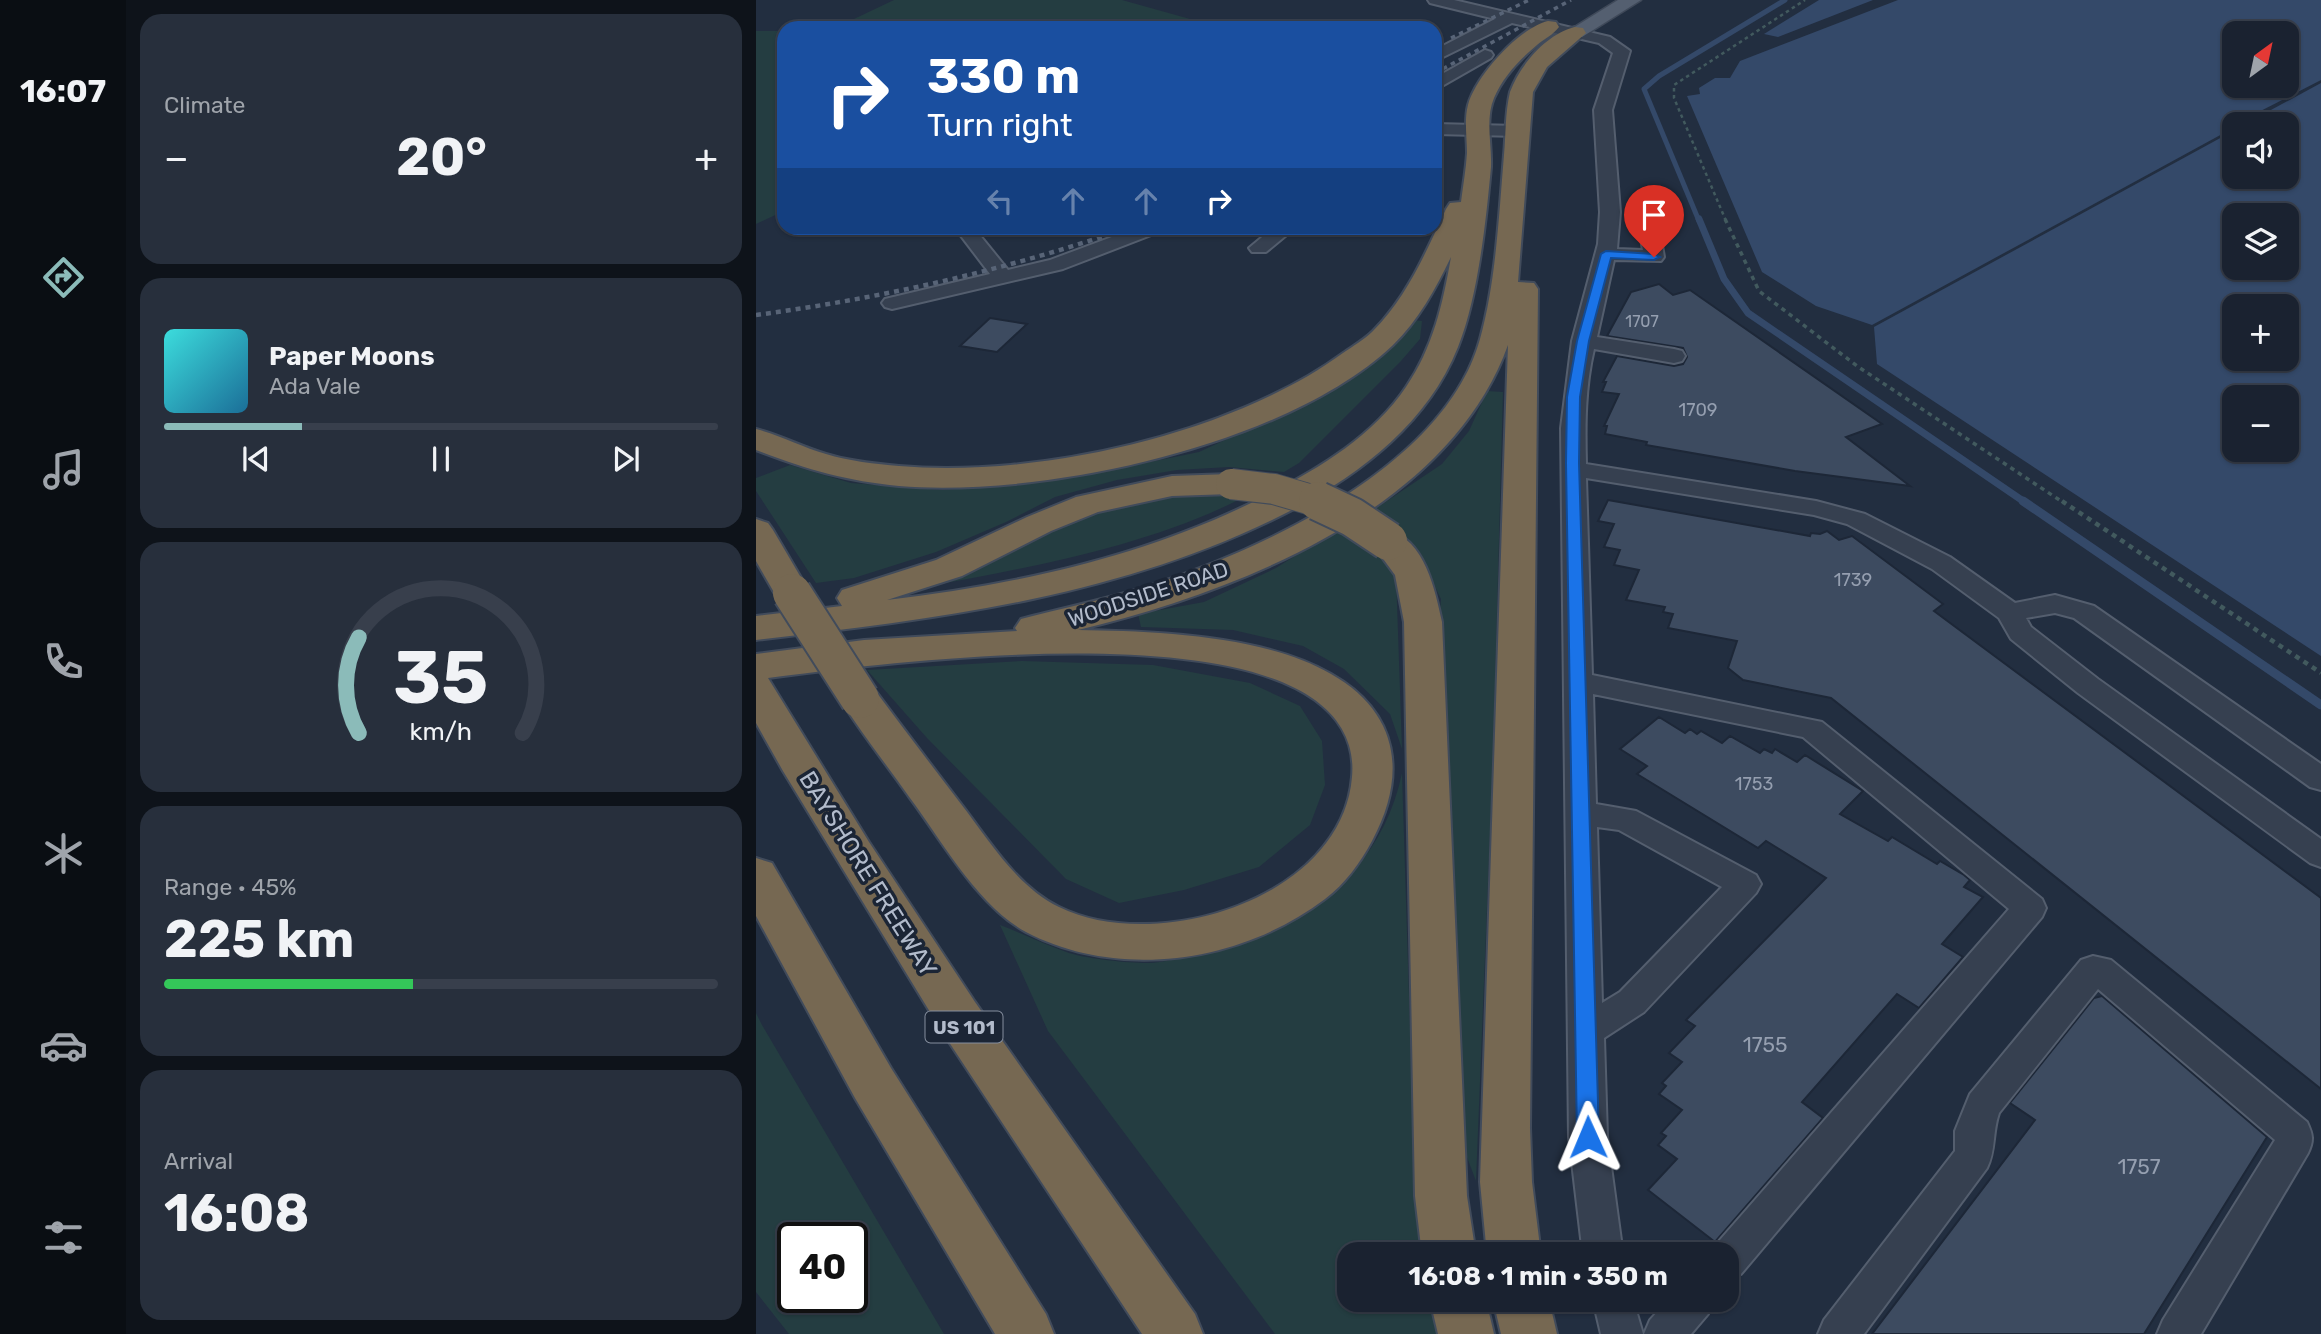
<!DOCTYPE html>
<meta charset="utf-8">
<style>
:root{--surface:#1a2230;--page:#272f3c;--text:#f1f3f6;--muted:#9fa4ab;--line:#383f4c;--accent:#8bbbb9}
body{margin:0;font-family:Rubik,sans-serif;background:var(--page);color:var(--text);height:100vh;display:flex;flex-direction:column;font-size:26px;white-space:nowrap}
*{box-sizing:border-box;margin:0}
p{font-size:23px;color:var(--muted)}
.icon{flex:none;width:38px;height:38px;fill:none;stroke:currentColor;stroke-width:2;stroke-linecap:round;stroke-linejoin:round}
.map{position:relative;flex:1;overflow:hidden}
.drawer{display:flex;flex-direction:column;gap:14px;padding:14px;background:#0e131a;width:630px}
.drawer>*{flex:none}
.guide{position:absolute;left:21px;top:21px;width:665px;height:214px;border-radius:21px;box-shadow:0 2px 5px #0004,0 0 0 2px var(--line);background:#1a4fa0;color:#fff;overflow:hidden}
.needle{width:46px;rotate:33deg}
.fabs{position:absolute;left:1466px;top:21px;display:grid;gap:14px}
.fabs a{display:grid;place-items:center;width:77px;height:77px;border-radius:14px;background:var(--surface);box-shadow:0 2px 5px #0004,0 0 0 2px var(--line);font-size:35px}
.speed{position:absolute;left:21px;top:1222px;display:flex;gap:14px;font-size:35px;font-weight:700;text-align:center}
.speed>*{display:grid;place-content:center;width:91px;height:91px;border-radius:50%;background:var(--surface);box-shadow:0 2px 5px #0004,0 0 0 2px var(--line);line-height:1}
.speed .limit{border:4px solid #111;border-radius:10px;background:#fff;color:#111}
.pin{position:absolute;display:grid;place-items:center;width:60px;height:60px;color:#fff;margin:-72px -30px;border-radius:50% 50% 50% 0;rotate:-45deg;box-shadow:0 0 7px #0007}
.pin .icon{rotate:45deg}
.me{position:absolute;width:77px;margin:-38px;rotate:359deg;stroke-linejoin:round;filter:drop-shadow(0 0 5px #0008)}
.turn{display:flex;align-items:center;gap:24px;height:147px;padding:0 35px;font-size:32px}
.turn .icon{width:91px;height:91px;stroke-width:2.5}
.turn b{display:block;font-size:49px;line-height:60px}
.lanes{display:flex;align-items:center;height:66px;padding:0 35px;background:#0003;justify-content:center;gap:35px;direction:ltr}
.lanes .off{opacity:.35}
.big{font-size:52px;font-weight:700;line-height:1.1}
.drawer .card{flex:1;display:flex;flex-direction:column;justify-content:center;gap:10px;min-width:0;padding:0 24px;border-radius:21px;background:var(--page)}
.drawer .dial{align-items:center;gap:0}
.dial svg{height:182px;overflow:visible;fill:none;stroke:var(--line);stroke-width:7;stroke-linecap:round;text-anchor:middle}
.dial text{fill:var(--text);stroke:none}
.song{display:flex;align-items:center;gap:21px}
.cover{width:84px;height:84px;border-radius:10px;background:linear-gradient(135deg,hsl(180 70% 55%),hsl(200 70% 35%))}
.played{height:7px;border-radius:4px;background:linear-gradient(90deg,var(--accent) 25%,var(--line) 25%)}
.keys{display:flex;justify-content:space-around;direction:ltr}
.heat{display:flex;justify-content:space-between;align-items:center;font-size:38px;direction:ltr}
.charge{height:10px;border-radius:5px;background:linear-gradient(90deg,#34c759 45%,var(--line) 0)}
.trip{position:absolute;left:581px;top:1242px;width:402px;height:70px;border-radius:21px;background:var(--surface);box-shadow:0 2px 5px #0004,0 0 0 2px var(--line);font-weight:700;line-height:70px;text-align:center}
main{display:flex;flex:1;min-height:0}
.tabs{display:flex;flex-direction:column;width:126px;justify-content:space-around;align-items:center;background:#0a0e13;color:var(--muted)}
.tabs .icon{width:49px;height:49px}
.tabs .current{color:var(--accent)}
.tabs b{font-size:32px;color:var(--text)}
.map>svg:first-child{display:block}
</style>
<main>
<nav class="tabs">
<b>16:07</b>
<svg class="icon current" aria-label="directions" viewBox="0 0 24 24"><path d="M12 3l9 9-9 9-9-9zM9 14v-3h6M13 9l2 2-2 2"/></svg>
<svg class="icon" aria-label="music" viewBox="0 0 24 24"><path d="M9 18V5l10-2v13"/><circle cx="6" cy="18" r="3"/><circle cx="16" cy="16" r="3"/></svg>
<svg class="icon" aria-label="phone" viewBox="0 0 24 24"><path d="M5 4h4l2 5-3 2q2 4 5 5l2-3 5 2v4C11 20 4 13 5 4z"/></svg>
<svg class="icon" aria-label="climate" viewBox="0 0 24 24"><path d="M12 3v18M4 7l16 10M4 17L20 7"/></svg>
<svg class="icon" aria-label="car" viewBox="0 0 24 24"><path d="M5 17H2v-5l4-1 3-4h7l3 4 3 1v5h-3M9 17h6M6 11h13"/><circle cx="7" cy="17" r="2"/><circle cx="17" cy="17" r="2"/></svg>
<svg class="icon" aria-label="filters" viewBox="0 0 24 24"><path d="M4 7h16M4 17h16"/><circle cx="9" cy="7" r="2"/><circle cx="15" cy="17" r="2"/></svg>
</nav>
<section class="drawer">
<div class="card"><p>Climate</p>
<div class="heat"><a>−</a><b class="big">20°</b><a>+</a></div>
</div>
<div class="card">
<div class="song"><i class="cover"></i><div><b>Paper Moons</b><p>Ada Vale</p></div></div>
<div class="played"></div>
<div class="keys"><svg class="icon" aria-label="previous" viewBox="0 0 24 24"><path d="M18 5L8 12l10 7zM5 5v14"/></svg><svg class="icon" aria-label="pause" viewBox="0 0 24 24"><path d="M8 5v14M16 5v14"/></svg><svg class="icon" aria-label="next" viewBox="0 0 24 24"><path d="M6 5l10 7-10 7zM19 5v14"/></svg></div>
</div>
<div class="card dial"><svg viewBox="0 0 100 80">
<path d="M14 69A42 42 0 1 1 86 69"/>
<path d="M14 69A42 42 0 0 1 14 27" stroke="#8bbbb9"/>
<text x="50" y="56" font-size="32" font-weight="700">35</text>
<text x="50" y="72" font-size="11">km/h</text>
</svg></div>
<div class="card"><p>Range · 45%</p><b class="big">225 km</b><div class="charge"></div></div>
<div class="card"><p>Arrival</p><b class="big">16:08</b></div>
</section>
<div class="map">
<svg width="1565" height="1334" viewBox="0 0 1565 1334">
<rect width="100%" height="100%" fill="#222e40"/>
<g fill="#243d41" fill-rule="evenodd">
<path d="M138,0H366L434,19L414,28H79Z"/>
<path d="M0,31H28V211L0,224Z"/>
<path d="M657,320L666,321L664,339L645,361L543,463L528,472L473,467L421,470L361,480L299,497L250,522L180,552L98,578L60,583L0,491V478L34,465L95,483L185,490L250,486L355,470L443,452L525,414Z"/>
<path d="M731,391L747,392L737,758L720,1181L700,1128L681,653L685,599L660,548L619,509L686,464L713,431Z"/>
<path d="M498,492C397,546 280,566 169,587L284,529L391,496Z"/>
<path d="M586,526L612,540L640,574L646,749L634,714L588,669L547,646L477,630L385,627L382,614L448,602L520,568Z"/>
<path d="M266,661L397,665L494,683L544,706L566,741L569,785L554,825L503,867L428,890L363,903L310,879L171,738L111,670Z"/>
<path d="M646,773L656,1092L669,1255H593V1300H678L685,1334H519L292,1031L244,925C267,934 290,945 313,953C333,959 371,963 392,963C407,963 425,957 439,954C539,933 624,878 646,773Z"/>
<path d="M0,1013L6,1025L188,1334H33L0,1292ZM37,1237H96V1297H37Z"/>
</g>
<g fill="#344969" fill-rule="evenodd">
<path d="M1063,0H1117L1022,37L1008,34Z"/>
<path d="M1142,0H1565V80L1479,124V127L1116,325L1060,306L1006,272L931,96L944,94L943,88L959,78H974L984,61ZM1479,33H1531V86H1479Z"/>
<path d="M1565,83V656L1121,364L1118,327L1479,130V177H1531V124H1489ZM1479,215H1531V268H1479ZM1479,306H1531V359H1479ZM1479,397H1531V450H1479Z"/>
</g>
<g fill="none" stroke-linecap="round" stroke-linejoin="round">
<path stroke="#344969" stroke-width="5" d="M943,221L888,89L903,76L1029,0"/>
<path stroke="#344969" stroke-width="7" d="M943,219L968,279L992,313L1270,503"/>
<path stroke="#344969" stroke-width="9" d="M1267,501L1565,705"/>
</g>
<g fill="#3d4b60" stroke="#1d2737" stroke-width="2">
<path d="M903,284L917,295L934,290L1126,424L1090,437L1154,486L1039,471L890,445L891,442L849,434L851,426H848L863,394L846,392L850,382H847L861,356L918,366L927,364L931,357L927,348L851,336L875,292Z"/>
<path d="M234,318L271,324L241,352L204,346Z"/>
<path d="M852,500L1054,536L1055,533L1064,534L1071,531L1083,540L1096,536L1187,604L1178,611L1565,898V1089L1075,698L987,680L972,668L981,641L912,628L917,614L907,612L909,607L870,600L883,570L858,565L864,550L848,547L858,524L842,521Z"/>
<path d="M903,717L929,733L934,729L941,734L945,731L966,743L974,736L1004,753L1008,749L1016,753L1019,749L1041,762L1049,755L1107,791L1084,814L1132,841L1136,837L1181,864L1184,861L1208,875L1214,880L1208,887L1227,897L1186,944L1207,957L1163,1008L1141,994L1046,1102L1067,1118L959,1242L892,1190L921,1159L902,1145L910,1136L905,1133L926,1110L903,1094L910,1086L906,1083L926,1062L913,1053L939,1026L930,1020L1070,878L1010,841L1002,848L881,774L891,766L864,749Z"/>
<path d="M1346,996L1511,1137L1388,1334H1116L1279,1120L1254,1103L1338,998Z"/>
</g>
<g fill="none" stroke-linecap="round" stroke-linejoin="round">
<g stroke="#545e6e" stroke-width="4">
<g id="minor">
<path d="M672,0H698L854,37L874,51L856,110L864,212L861,249L887,250L885,239L895,233L905,239L908,257L905,261L858,260L841,337L918,349L926,351L929,356L926,361L918,363L838,349C829,387 829,425 830,464L1060,501L1109,514L1194,557L1259,603L1299,595L1338,606L1565,764V790L1554,787L1318,618L1299,613L1270,618L1275,627L1342,679L1565,839V867L1554,863L1322,693L1255,639L1243,618L1176,569L1091,524L1058,515L830,478L836,675L1066,722L1286,899L1290,908L1286,917L985,1274L971,1280V1255H954L957,1248L1253,909L1047,737L837,694L840,804L880,811L1000,875L1005,884L1000,893L888,1012L848,1038L851,1137L867,1255H827L813,1137L805,428L816,341L842,244L844,212L838,110L857,53L843,43L756,23L679,61V50L739,19L674,3ZM841,827L863,830L966,887L864,992L846,1003Z"/>
<path d="M729,50L735,52L737,55L735,58L679,90V78Z"/>
<path d="M679,124L762,126L771,131L762,136L679,134Z"/>
<path d="M199,228H218L252,270L294,260L380,228H406L403,232L307,269L136,309L129,307L126,303L129,299L234,274Z"/>
<path d="M517,228H539L510,252H496L493,248Z"/>
<path d="M1337,956L1355,960L1551,1122C1557,1135 1558,1140 1552,1153L1445,1334H1401L1407,1320L1519,1140L1342,989L1243,1113C1236,1133 1240,1150 1231,1168L1108,1334H1062L1068,1320L1199,1151V1131L1214,1094L1325,960Z"/>
<path d="M837,1300H877L887,1334H845Z"/>
<path d="M912,1300H958L952,1314L935,1334H888L894,1320Z"/>
</g>
</g>
<g stroke="#3f4959" stroke-width="3">
<path id="major" d="M862,0H885L826,37H812L809,33Z"/>
</g>
<g stroke="#414b5b" stroke-width="4">
<g id="highway">
<path d="M792,21L800,22L803,27C797,35 788,39 781,45C763,60 747,77 738,98C729,119 736,145 735,167C730,221 722,297 702,347C672,422 607,472 538,509C369,597 186,618 0,640V616L86,606L81,598L86,590L180,560L271,517L320,497L416,476L475,474L487,477L492,484L487,491L475,494L416,496L342,512L295,531L206,576L131,600C264,584 393,556 513,494C564,468 618,435 650,387C677,348 687,303 695,257C680,288 662,321 637,345C530,446 287,498 143,486C90,481 49,469 0,450V429C24,435 46,447 70,454C92,461 120,464 143,466C281,478 475,435 587,353C597,346 608,340 617,331C651,297 670,252 690,209L694,203L705,202C707,186 710,169 711,153C711,137 708,120 712,105C720,76 763,28 792,21Z"/>
<path d="M819,27L827,28L830,33L791,67L777,92L762,282L778,283L782,289L774,1128L776,1182L785,1255H731L724,1182L752,345C692,511 480,592 322,630C398,631 508,635 575,674C644,713 651,776 616,841C604,863 589,884 569,899C486,962 364,981 270,932C222,906 186,841 154,798C131,765 105,733 84,699L90,689L104,686L118,689C147,728 176,766 205,804C233,840 260,886 303,907C400,955 586,899 596,777C599,745 585,719 559,700C453,623 140,661 12,678L113,842L219,1002L439,1314L447,1334H386L185,1030L27,771L0,723V654L108,640L261,631L259,628L265,619C307,608 351,599 393,586C508,549 689,466 724,339C740,282 743,214 748,155C750,134 749,113 754,92C764,65 790,34 819,27Z"/>
<path d="M0,519L12,523L17,530L54,593L49,601L36,605L23,601L0,561Z"/>
<path d="M632,530C669,540 679,590 686,622L711,1196L720,1255H666L659,1196L648,622L639,575L614,541L620,533Z"/>
<path d="M0,858L16,863L135,1068L290,1314L298,1334H239L99,1098L0,916Z"/>
<path d="M674,1300H730L738,1334H682Z"/>
<path d="M737,1300H793L801,1334H745Z"/>
</g>
</g>
<path stroke="#425a5e" stroke-width="2.5" stroke-dasharray="3.5 3.5" stroke-linecap="butt" d="M970,221L918,98V85L1049,0"/>
<path stroke="#425a5e" stroke-width="3.5" stroke-dasharray="4.5 4.5" stroke-linecap="butt" d="M969,219L1003,291L1101,366L1308,503"/>
<path stroke="#425a5e" stroke-width="4.5" stroke-dasharray="5 5" stroke-linecap="butt" d="M1306,501L1565,673"/>
<use href="#minor" fill="#364050" fill-rule="evenodd"/>
<use href="#major" fill="#545f70" fill-rule="evenodd"/>
<use href="#highway" fill="#766852" fill-rule="evenodd"/>
<g stroke="#586477" stroke-width="3.5" stroke-dasharray="4.5 4.5" stroke-linecap="butt">
<path d="M695,38L773,0"/>
<path d="M679,73L815,0"/>
</g>
<path stroke="#586477" stroke-width="4.5" stroke-dasharray="5 5" stroke-linecap="butt" d="M0,315C127,298 250,270 372,228"/>
<g stroke="#414b5b" stroke-width="32" stroke-linecap="butt">
<path id="highway-bridge-far1" d="M475,484L518,489L566,503"/>
</g>
<g stroke="#414b5b" stroke-width="42" stroke-linecap="butt">
<g id="highway-bridge">
<path d="M562,501L596,517L632,541"/>
<path d="M36,593L104,699"/>
</g>
</g>
<use href="#highway-bridge-far1" stroke="#766852" stroke-width="30"/>
<use href="#highway-bridge" stroke="#766852" stroke-width="38"/>
</g>
<path fill="#1a73e8" stroke="#114b97" stroke-width="2" d="M850,251L898,254L904,257L898,260L855,258L833,341L824,397L823,463L843,1137L839,1144L832,1147L824,1144L821,1137L810,463L811,397L821,341L845,254Z"/>
<g text-anchor="middle" dominant-baseline="central" stroke-width="7" stroke-linejoin="round" paint-order="stroke">
<g font-size="16" fill="#959fb0">
<text x="886" y="321">1707</text>
</g>
<g font-size="18" fill="#959fb0">
<text x="942" y="410">1709</text>
<text x="1097" y="580">1739</text>
<text x="998" y="784">1753</text>
</g>
<rect fill="#1b2535" stroke="#858e9e" stroke-width="2" x="169.5" y="1011.5" width="77" height="31" rx="5"/>
<g font-size="19" font-weight="bold" fill="#b2bbcb">
<text x="208" y="1027">US 101</text>
</g>
<g font-size="21" fill="#b2bbcb" stroke="#1b2535">
<text transform="translate(392 594) rotate(-18)">WOODSIDE ROAD</text>
</g>
<g font-size="21" fill="#959fb0">
<text x="1009" y="1044">1755</text>
<text x="1383" y="1166">1757</text>
</g>
<g font-size="24" fill="#b2bbcb" stroke="#1b2535">
<text transform="translate(112 874) rotate(58)">BAYSHORE FREEWAY</text>
</g>
</g>
</svg>
<div class="fabs">
<a><svg class="needle" viewBox="-14 -14 28 28"><path d="M0-13l5 13h-10z" fill="#e53935"/><path d="M0 13l5-13h-10z" fill="#9fa4ab"/></svg></a>
<a><svg class="icon" aria-label="sound" viewBox="0 0 24 24"><path d="M4 9h4l5-4v14l-5-4H4zM17 9q2 3 0 6"/></svg></a>
<a><svg class="icon" aria-label="layers" viewBox="0 0 24 24"><path d="M12 4l9 5-9 5-9-5zM3 14l9 5 9-5"/></svg></a>
<a>+</a>
<a>−</a>
</div>
<div class="speed"><div class="limit">40</div></div>
<div class="pin" style="left:898px;top:257px;background:#d93025"><svg class="icon" aria-label="arrive" viewBox="0 0 24 24"><path d="M6 21V4h12l-3 4 3 4H6"/></svg></div>
<svg class="me" style="left:832px;top:1137px" viewBox="-20 -20 40 40"><path d="M0-17L14 15 0 8-14 15z" fill="#1a73e8" stroke="#fff" stroke-width="4"/></svg>
<div class="trip">16:08 · 1 min · 350 m</div>
<div class="guide">
<div class="turn"><svg class="icon" aria-label="right" viewBox="0 0 24 24"><path d="M7 20v-9h11M14 6l5 5-5 5"/></svg><div><b>330 m</b>Turn right</div></div>
<div class="lanes"><svg class="icon off" aria-label="left" viewBox="0 0 24 24"><path d="M17 20v-9H6M10 6l-5 5 5 5"/></svg><svg class="icon off" aria-label="ahead" viewBox="0 0 24 24"><path d="M12 20V5M6 11l6-6 6 6"/></svg><svg class="icon off" aria-label="ahead" viewBox="0 0 24 24"><path d="M12 20V5M6 11l6-6 6 6"/></svg><svg class="icon" aria-label="right" viewBox="0 0 24 24"><path d="M7 20v-9h11M14 6l5 5-5 5"/></svg></div>
</div>
</div>
</main>
